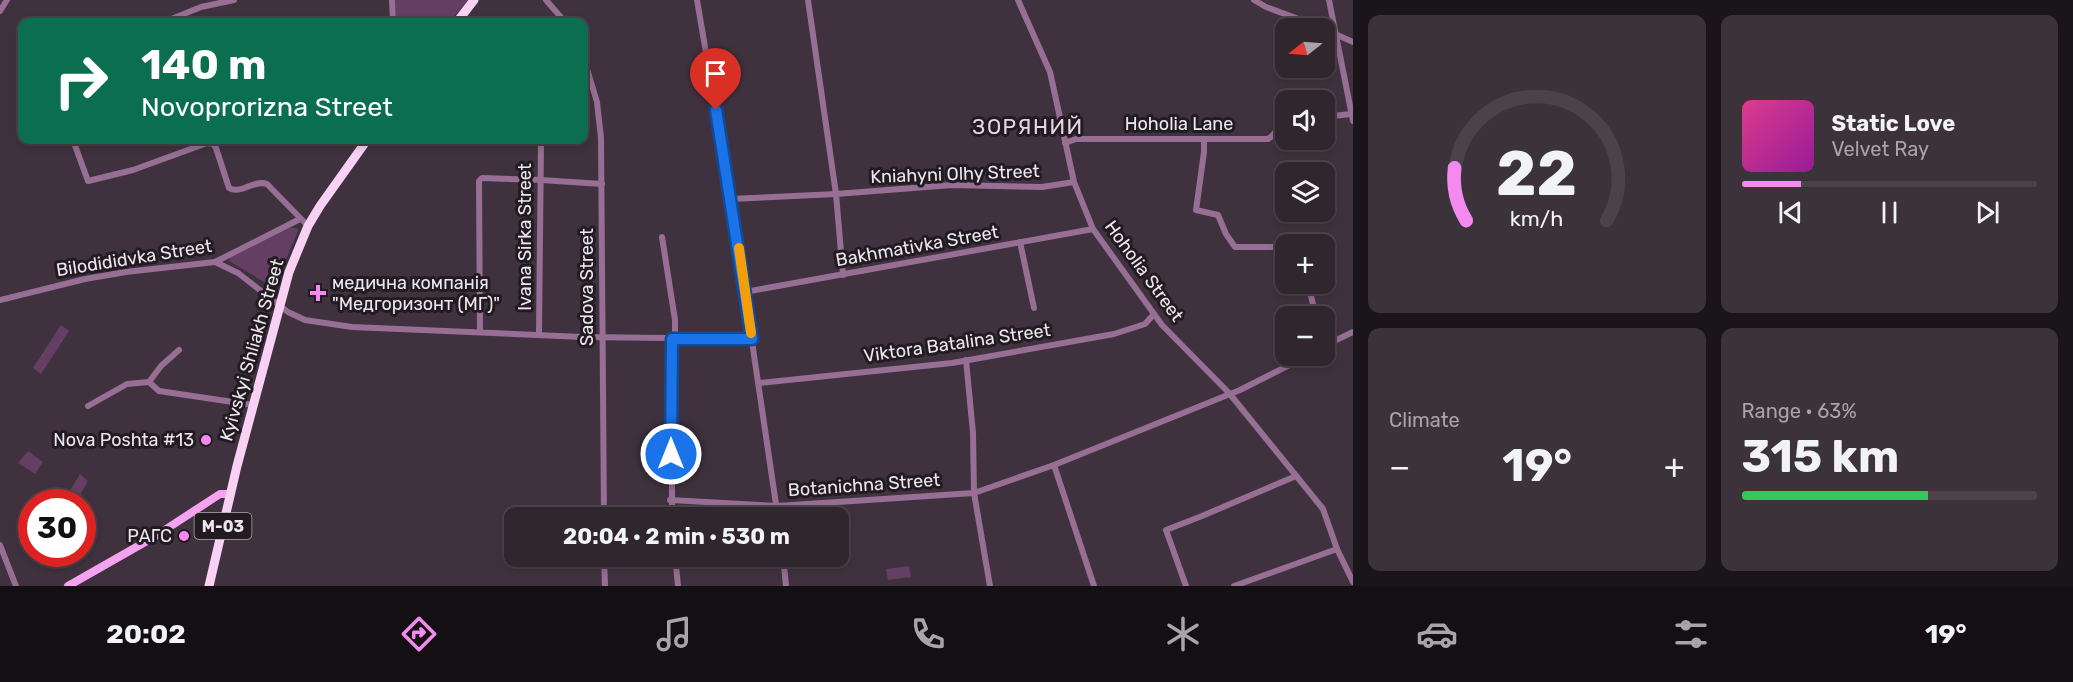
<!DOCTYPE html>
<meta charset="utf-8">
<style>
:root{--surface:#2f262e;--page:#3b323a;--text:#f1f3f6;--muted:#a7a5aa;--line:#4a434a;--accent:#f489ef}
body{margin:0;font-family:Rubik,sans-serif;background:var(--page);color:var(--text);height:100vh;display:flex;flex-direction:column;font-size:22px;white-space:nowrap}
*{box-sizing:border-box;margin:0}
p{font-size:20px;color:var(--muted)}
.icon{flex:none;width:33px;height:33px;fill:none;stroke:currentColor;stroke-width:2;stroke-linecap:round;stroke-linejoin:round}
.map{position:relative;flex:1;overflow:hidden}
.side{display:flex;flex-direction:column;gap:15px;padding:15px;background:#1a1519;width:720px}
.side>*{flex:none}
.banner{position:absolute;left:18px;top:18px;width:570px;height:126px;border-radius:12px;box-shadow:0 3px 9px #0003,0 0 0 2px var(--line);background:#0b6e4f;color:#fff;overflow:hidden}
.needle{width:39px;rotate:253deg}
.controls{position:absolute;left:1275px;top:18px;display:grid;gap:12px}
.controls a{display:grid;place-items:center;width:60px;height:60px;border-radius:12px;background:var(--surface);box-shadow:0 3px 9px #0003,0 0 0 2px var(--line);font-size:30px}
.speed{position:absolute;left:18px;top:489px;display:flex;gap:12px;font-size:30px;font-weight:700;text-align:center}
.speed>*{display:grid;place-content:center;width:78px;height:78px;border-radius:50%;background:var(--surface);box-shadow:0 3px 9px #0003,0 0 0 2px var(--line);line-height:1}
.speed .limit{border:9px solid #d22;background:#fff;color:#111}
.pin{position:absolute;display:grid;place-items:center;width:51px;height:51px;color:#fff;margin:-62px -26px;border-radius:50% 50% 50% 0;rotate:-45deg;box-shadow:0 0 6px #0007}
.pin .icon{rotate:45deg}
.me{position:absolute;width:66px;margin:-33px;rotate:0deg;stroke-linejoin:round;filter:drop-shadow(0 0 4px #0008)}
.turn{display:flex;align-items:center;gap:21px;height:126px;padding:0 24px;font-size:27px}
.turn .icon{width:78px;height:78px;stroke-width:2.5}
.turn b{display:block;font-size:42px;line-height:51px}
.big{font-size:45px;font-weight:700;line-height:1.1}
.side .tile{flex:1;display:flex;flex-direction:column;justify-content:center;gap:9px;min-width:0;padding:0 21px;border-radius:12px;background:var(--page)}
.side .dial{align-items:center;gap:0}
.dial svg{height:156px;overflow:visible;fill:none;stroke:var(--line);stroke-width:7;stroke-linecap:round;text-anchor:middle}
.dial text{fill:var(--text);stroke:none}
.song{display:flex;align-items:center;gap:18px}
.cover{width:72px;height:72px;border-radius:9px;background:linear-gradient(135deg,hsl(330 70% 55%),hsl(300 70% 35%))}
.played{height:6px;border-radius:3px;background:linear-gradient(90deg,var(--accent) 20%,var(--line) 20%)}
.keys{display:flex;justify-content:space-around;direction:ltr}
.heat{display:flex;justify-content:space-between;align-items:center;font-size:33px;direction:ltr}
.charge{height:9px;border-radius:4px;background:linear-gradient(90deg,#34c759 63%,var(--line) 0)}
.side .tiles{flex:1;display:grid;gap:15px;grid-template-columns:repeat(2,1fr)}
.trip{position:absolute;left:504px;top:507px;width:345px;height:60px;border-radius:12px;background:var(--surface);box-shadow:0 3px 9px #0003,0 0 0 2px var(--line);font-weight:700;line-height:60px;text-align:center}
.tabs{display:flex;height:96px;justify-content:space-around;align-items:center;background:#130f12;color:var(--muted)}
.tabs .icon{width:42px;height:42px}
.tabs .on{color:var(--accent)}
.tabs b{font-size:27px;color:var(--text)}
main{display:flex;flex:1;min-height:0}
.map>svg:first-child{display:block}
</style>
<main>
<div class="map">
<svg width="1353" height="586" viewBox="0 0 1353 586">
<rect width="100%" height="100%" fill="#3f323e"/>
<g fill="#653e63">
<path d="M395,0H468L449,22H396Z"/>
<path d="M290,228H297L298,231L276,283L271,286L229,261L230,257Z"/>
<path d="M61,325L69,331L41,374L33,368Z"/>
<path d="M28,451L43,462L35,474L18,463Z"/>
<path d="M80,474L88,481L76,502H63Z"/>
<path d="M909,566L911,577L888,580L886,569Z"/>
</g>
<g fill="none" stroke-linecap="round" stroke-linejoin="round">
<g stroke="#976e94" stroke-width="6">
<path d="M392,0L393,22"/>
<path d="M546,0L565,22"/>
<path d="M697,0L731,199L778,518"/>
<path d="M808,0L836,194L843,275"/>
<path d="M1018,0L1050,72L1074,182L1093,229L1162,325L1229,393L1323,509L1337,549L1353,582"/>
<path d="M1254,0L1266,7L1323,28"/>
<path d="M1329,0L1353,121"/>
<path d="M0,11L7,0"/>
<path d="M164,22L201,7L234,0"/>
<path d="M1324,29L1353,42"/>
<path d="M584,59L597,102L601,138L604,518"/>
<path d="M1324,117L1351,114"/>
<path d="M1204,139V152L1196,210L1218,215L1226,234L1235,247H1277L1286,250"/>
<path d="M73,140L88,181L133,170L207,143L213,144L216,148L229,188C241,195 254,179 267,184L308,226"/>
<path d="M1065,143L1076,139H1268C1276,135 1278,125 1286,120"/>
<path d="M731,199L836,194L952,185L1042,187L1074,182"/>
<path d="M662,237L675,320V339"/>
<path d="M1020,242L1034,308"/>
<path d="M215,262L238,273L288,312L305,320L352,327L582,337L752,339"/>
<path d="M1308,284L1316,316"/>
<path d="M745,292L1093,229"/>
<path d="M0,300L85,279L126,272L215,262L300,219"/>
<path d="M480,332L479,181L482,178L541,180L602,184"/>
<path d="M539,335L541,140"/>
<path d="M672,339V518"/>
<path d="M1324,346L1353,332"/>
<path d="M966,360L973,433L974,493L990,586"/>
<path d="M149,382L159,391L253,405"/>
<path d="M759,383L952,363L1114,334L1145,324L1154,314"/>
<path d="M88,406L127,384L149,382L161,366L179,350"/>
<path d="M1054,465L1094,586"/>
<path d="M670,500L777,506L974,493L1054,465L1240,390L1307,356"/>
<path d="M0,545L16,586"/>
<path d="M604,556L605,586"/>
<path d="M675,556L678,586"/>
<path d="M783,556L786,586"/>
<path d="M1186,586L1166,530L1202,516L1296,476"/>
<path d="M1234,586L1337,549"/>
</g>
<path stroke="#f5a3f0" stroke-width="8" d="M68,586L154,537L220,494H230"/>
<g stroke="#f9d1f5" stroke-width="9">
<path d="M457,22L474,0"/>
<path d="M209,586L237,466L289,272L308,226L320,206L367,140"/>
</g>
</g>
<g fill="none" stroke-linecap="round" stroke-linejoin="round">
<g stroke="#114b97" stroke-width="15">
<path id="route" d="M671,454L672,339H752L716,110"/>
</g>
<use href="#route" stroke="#1a73e8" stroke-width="10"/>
<path stroke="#f59e0b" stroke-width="10" d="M739,248L751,333"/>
</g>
<g fill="#f489ef" stroke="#221c22" stroke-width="2">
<path d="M315 284h6v6h6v6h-6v6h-6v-6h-6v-6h6z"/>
<circle cx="206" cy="440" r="6"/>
<circle cx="184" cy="536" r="6"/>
</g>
<g text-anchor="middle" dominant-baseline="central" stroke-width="6" stroke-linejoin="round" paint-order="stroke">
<rect fill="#221c22" stroke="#b1a9b0" stroke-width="1.5" x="194.5" y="513" width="57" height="26" rx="4.5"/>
<g font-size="16" font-weight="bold" fill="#eee6ed">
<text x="223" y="526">М-03</text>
</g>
<g font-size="18" fill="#eee6ed" stroke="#221c22">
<text x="1179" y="124">Hoholia Lane</text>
<text transform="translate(955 174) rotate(-2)">Kniahyni Olhy Street</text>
<text transform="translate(525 237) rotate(-90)">Ivana Sirka Street</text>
<text transform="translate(917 246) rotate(-10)">Bakhmativka Street</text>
<text transform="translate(134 258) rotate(-9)">Bilodididvka Street</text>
<text transform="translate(1144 271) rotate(54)">Hoholia Street</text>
<text transform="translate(587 287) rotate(-90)">Sadova Street</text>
<text transform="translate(957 343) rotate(-8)">Viktora Batalina Street</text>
<text transform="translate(252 350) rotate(-74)">Kyivskyi Shliakh Street</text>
<text transform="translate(864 485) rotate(-4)">Botanichna Street</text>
</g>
<g font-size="18" fill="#eee6ed" stroke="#221c22" text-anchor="end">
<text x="332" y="283" text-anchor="start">медична компанія<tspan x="332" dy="21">"Медгоризонт (МГ)"</tspan></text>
<text x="194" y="440">Nova Poshta #13</text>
<text x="172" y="536">РАГС</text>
</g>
<g font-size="21" letter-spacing="1.5" fill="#e7d6e5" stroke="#221c22">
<text x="1028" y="126">ЗОРЯНИЙ</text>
</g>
</g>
</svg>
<div class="controls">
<a><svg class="needle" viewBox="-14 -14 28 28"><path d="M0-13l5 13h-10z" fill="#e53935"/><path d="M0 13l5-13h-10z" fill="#a7a5aa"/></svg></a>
<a><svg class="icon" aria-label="sound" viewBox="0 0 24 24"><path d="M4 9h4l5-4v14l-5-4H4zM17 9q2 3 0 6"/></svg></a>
<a><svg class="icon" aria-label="layers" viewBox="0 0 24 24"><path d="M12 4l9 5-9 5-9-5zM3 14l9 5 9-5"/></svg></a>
<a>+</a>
<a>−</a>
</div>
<div class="speed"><div class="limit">30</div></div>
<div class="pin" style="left:716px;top:110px;background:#d93025"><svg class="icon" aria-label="arrive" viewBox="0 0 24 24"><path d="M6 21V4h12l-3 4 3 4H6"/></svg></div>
<svg class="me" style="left:671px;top:454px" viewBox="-20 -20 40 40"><circle r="17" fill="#1a73e8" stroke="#fff" stroke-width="3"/><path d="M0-11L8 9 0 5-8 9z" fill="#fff"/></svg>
<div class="trip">20:04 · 2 min · 530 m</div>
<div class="banner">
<div class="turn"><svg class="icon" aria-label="right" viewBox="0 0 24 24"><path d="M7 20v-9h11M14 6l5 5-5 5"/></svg><div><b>140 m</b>Novoprorizna Street</div></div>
</div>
</div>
<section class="side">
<div class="tiles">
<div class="tile dial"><svg viewBox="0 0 100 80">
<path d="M14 69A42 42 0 1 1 86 69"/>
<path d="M14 69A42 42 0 0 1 8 42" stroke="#f489ef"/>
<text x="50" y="56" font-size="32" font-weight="700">22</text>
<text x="50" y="72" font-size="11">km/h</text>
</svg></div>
<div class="tile">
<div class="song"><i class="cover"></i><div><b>Static Love</b><p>Velvet Ray</p></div></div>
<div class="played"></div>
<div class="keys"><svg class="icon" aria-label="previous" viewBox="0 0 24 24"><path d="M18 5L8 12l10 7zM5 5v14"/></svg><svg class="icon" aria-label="pause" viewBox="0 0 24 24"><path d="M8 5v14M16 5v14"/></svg><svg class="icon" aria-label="next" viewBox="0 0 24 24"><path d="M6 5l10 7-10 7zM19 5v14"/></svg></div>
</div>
<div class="tile"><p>Climate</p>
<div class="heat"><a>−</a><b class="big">19°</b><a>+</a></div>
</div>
<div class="tile"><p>Range · 63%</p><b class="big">315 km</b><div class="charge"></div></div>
</div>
</section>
</main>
<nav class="tabs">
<b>20:02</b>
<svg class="icon on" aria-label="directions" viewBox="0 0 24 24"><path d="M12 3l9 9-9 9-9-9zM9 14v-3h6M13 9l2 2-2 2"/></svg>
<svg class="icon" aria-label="music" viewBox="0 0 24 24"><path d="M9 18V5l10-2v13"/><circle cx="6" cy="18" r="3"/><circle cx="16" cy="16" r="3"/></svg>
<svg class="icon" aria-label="phone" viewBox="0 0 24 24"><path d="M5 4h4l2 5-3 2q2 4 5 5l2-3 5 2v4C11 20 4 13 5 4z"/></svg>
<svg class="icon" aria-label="climate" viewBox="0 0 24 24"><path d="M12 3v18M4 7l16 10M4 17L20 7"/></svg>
<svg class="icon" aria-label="car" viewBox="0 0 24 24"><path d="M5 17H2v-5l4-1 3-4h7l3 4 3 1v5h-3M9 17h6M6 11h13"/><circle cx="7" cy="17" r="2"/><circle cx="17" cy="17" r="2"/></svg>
<svg class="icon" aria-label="filters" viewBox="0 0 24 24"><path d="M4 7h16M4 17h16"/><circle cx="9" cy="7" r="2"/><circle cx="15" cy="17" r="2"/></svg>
<b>19°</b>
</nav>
